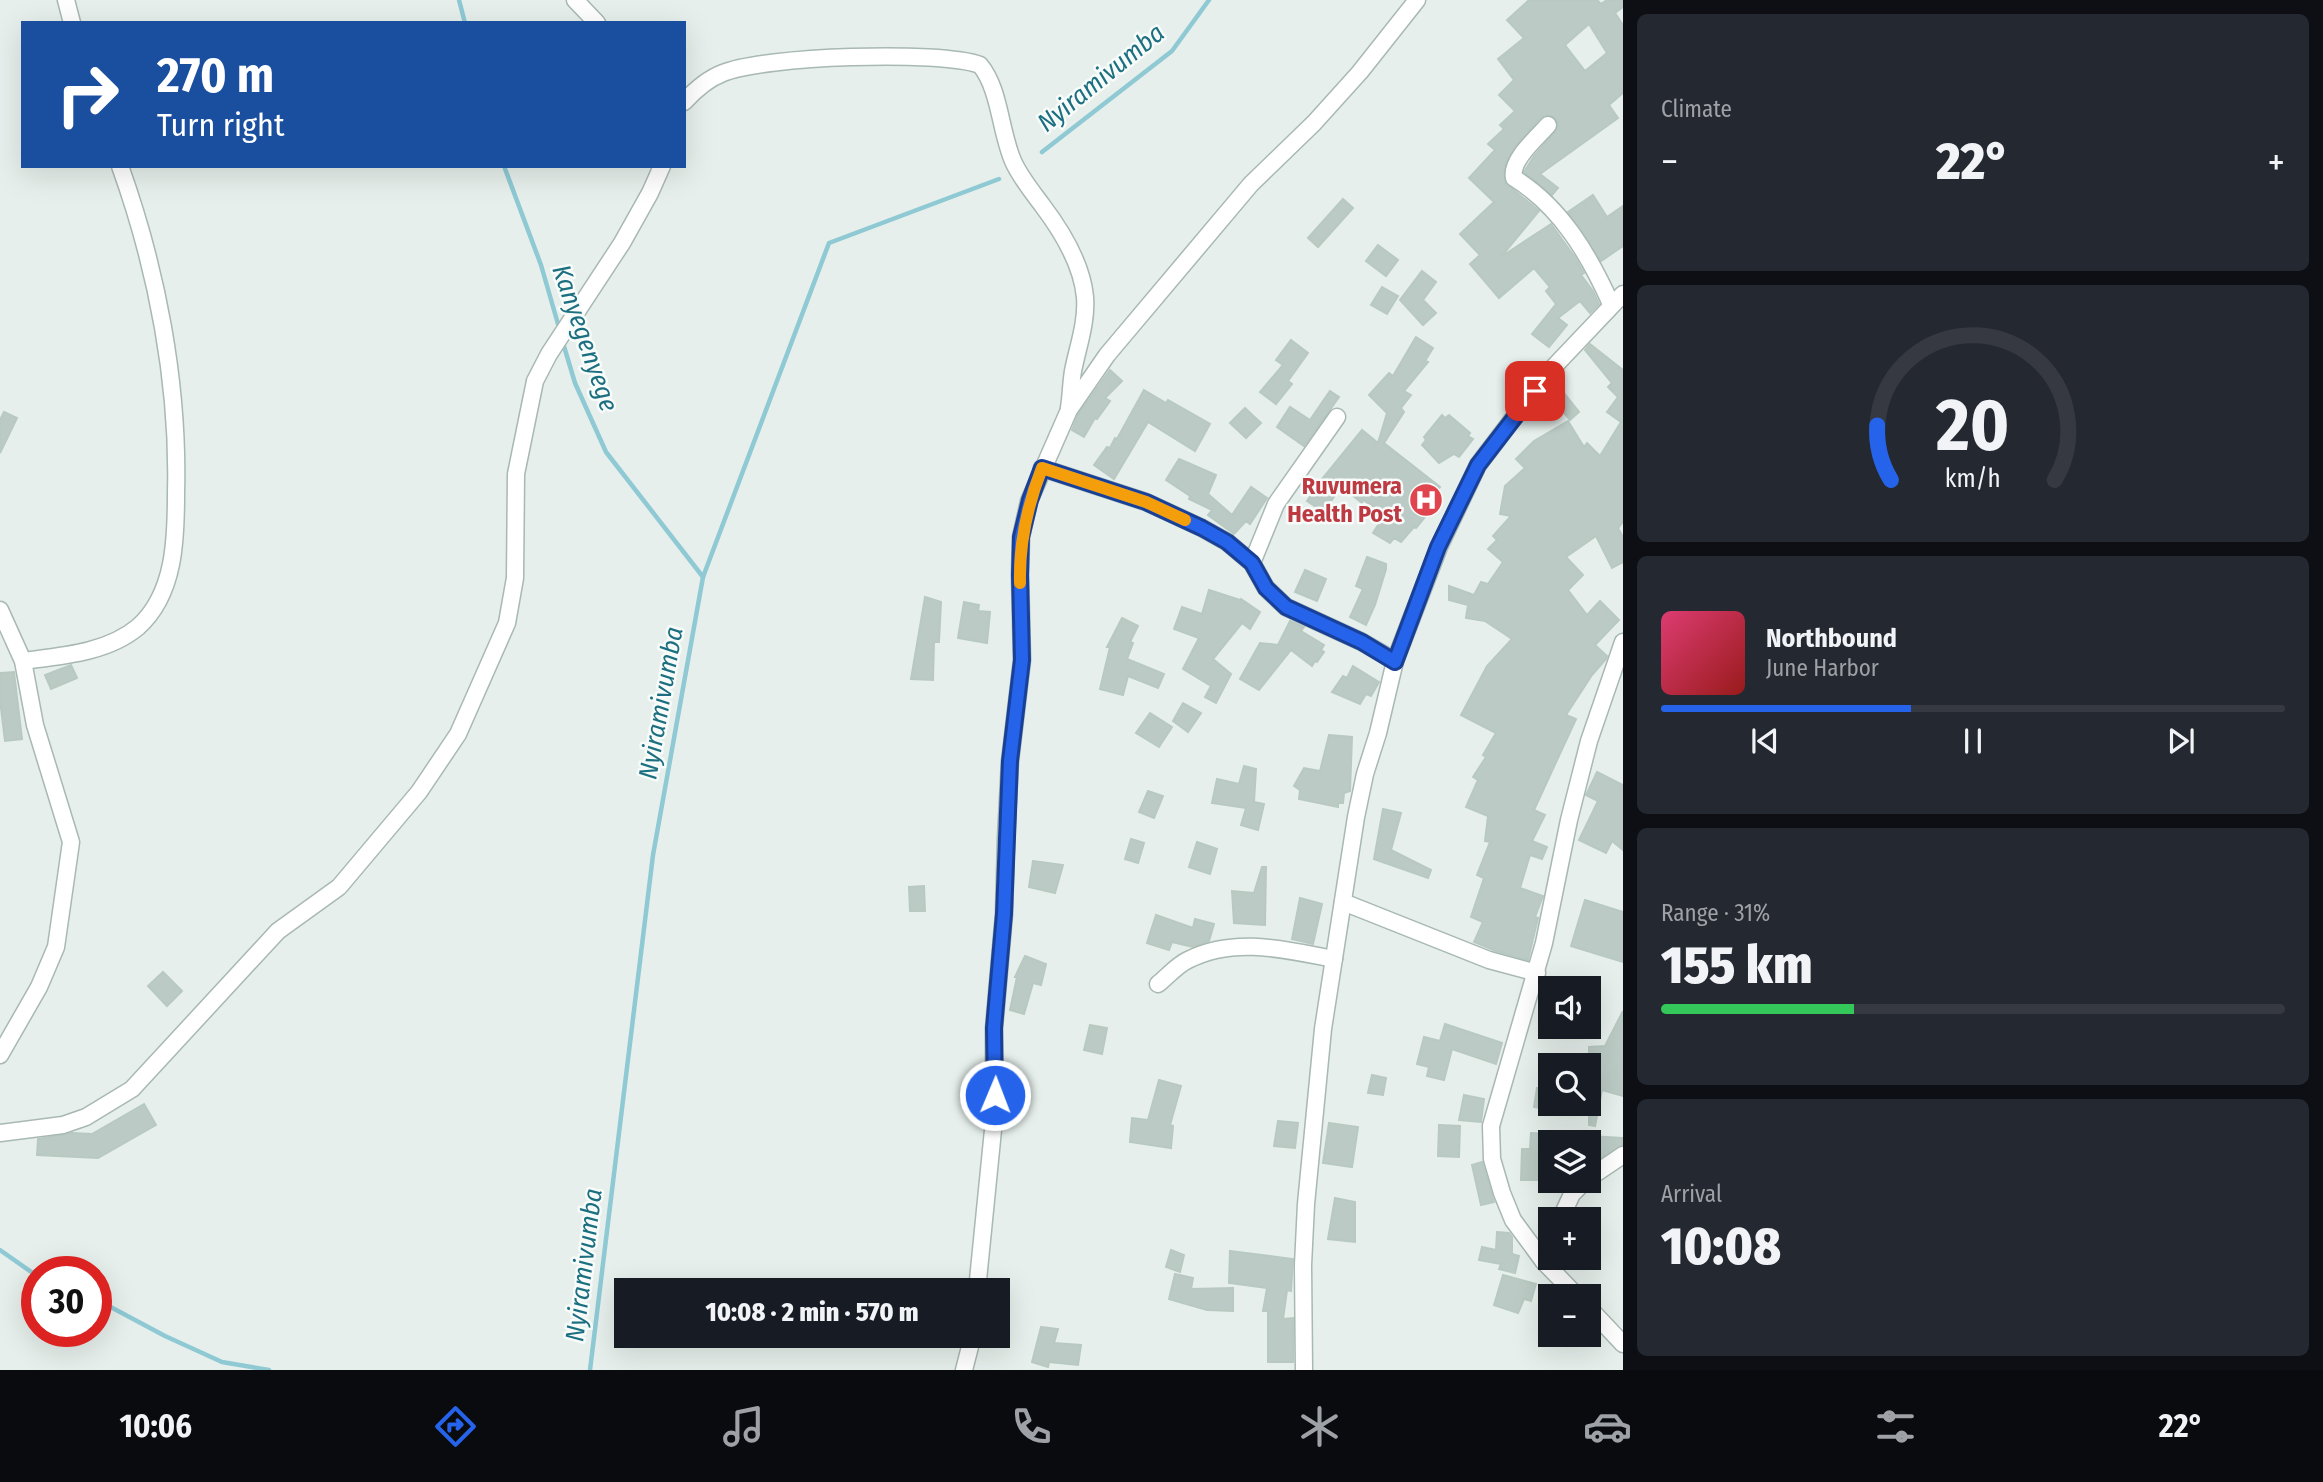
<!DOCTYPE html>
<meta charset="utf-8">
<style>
:root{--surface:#171b24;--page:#242831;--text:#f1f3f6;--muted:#9ea1a6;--line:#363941;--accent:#2563eb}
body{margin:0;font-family:"Fira Sans Condensed",sans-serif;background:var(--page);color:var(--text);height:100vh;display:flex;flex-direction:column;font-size:26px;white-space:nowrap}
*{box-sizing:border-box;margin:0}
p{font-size:23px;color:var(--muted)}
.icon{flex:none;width:38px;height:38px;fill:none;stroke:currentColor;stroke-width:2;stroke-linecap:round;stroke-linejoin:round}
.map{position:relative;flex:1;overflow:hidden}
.side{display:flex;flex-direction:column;gap:14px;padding:14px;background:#0d0f14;width:700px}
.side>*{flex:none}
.top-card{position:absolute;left:21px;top:21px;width:665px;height:147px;border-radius:0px;box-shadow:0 7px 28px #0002;background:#1a4fa0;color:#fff;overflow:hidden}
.buttons{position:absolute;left:1538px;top:976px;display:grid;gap:14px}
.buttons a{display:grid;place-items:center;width:63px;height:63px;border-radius:0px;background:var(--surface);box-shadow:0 7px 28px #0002;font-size:35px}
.speed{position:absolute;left:21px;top:1256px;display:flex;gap:14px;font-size:35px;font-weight:700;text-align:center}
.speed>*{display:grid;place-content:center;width:91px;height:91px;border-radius:50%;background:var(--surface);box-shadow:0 7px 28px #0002;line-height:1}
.speed .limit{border:10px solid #d22;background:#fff;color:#111}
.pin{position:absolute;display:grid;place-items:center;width:60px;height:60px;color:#fff;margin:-30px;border-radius:14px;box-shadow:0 4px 10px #0006}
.me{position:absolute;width:77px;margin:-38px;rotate:1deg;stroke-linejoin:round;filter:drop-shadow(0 0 5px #0008)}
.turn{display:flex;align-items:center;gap:24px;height:147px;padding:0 21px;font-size:32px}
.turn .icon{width:91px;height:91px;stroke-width:2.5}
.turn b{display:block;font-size:49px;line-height:60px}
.big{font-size:52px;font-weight:800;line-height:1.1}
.side .widget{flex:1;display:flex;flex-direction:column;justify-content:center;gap:10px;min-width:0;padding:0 24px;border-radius:10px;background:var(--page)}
.side .dial{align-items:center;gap:0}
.dial svg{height:182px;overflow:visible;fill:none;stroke:var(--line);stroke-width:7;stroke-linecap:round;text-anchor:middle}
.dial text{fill:var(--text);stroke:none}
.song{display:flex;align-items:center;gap:21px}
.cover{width:84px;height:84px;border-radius:10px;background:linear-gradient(135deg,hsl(340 70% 55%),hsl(0 70% 35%))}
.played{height:7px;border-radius:4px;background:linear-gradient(90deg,var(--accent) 40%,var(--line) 40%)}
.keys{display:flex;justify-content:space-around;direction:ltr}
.heat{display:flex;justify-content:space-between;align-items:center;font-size:38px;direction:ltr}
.charge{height:10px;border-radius:5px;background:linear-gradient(90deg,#34c759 31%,var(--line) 0)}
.trip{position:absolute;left:614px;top:1278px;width:396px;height:70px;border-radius:0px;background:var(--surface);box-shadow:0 7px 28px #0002;font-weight:800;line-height:70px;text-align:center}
.tabs{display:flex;height:112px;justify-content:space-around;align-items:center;background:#090b0e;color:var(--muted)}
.tabs .icon{width:49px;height:49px}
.tabs .active{color:var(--accent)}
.tabs b{font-size:32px;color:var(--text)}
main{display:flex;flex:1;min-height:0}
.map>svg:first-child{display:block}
</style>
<main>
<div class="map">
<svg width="1623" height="1370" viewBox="0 0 1623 1370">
<rect width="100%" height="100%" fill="#e6efeb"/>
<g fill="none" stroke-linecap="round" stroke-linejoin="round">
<g stroke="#8ec9d4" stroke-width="4.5">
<path d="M459,0L465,23"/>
<path d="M1042,152L1172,51L1209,0"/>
<path d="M504,166L541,265L560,331"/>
<path d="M563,343L575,383L606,452L703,577"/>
<path d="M0,1250L37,1276"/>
<path d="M96,1302L105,1304L165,1336L222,1362L269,1370"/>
<path d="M590,1370L653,855L703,577L829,243L999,179"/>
</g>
</g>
<g fill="#bbcac4" stroke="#b8c9c2" stroke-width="2" fill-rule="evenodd">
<path d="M1529,0H1597L1601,4L1607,0H1623V7L1615,13L1623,25V93L1609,105L1618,118L1540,174L1558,188L1552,195L1524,172L1534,156L1556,131L1558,122L1554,117L1545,115L1540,118L1512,151L1504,168L1505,183L1539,211L1501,257L1551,224L1574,256L1584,273L1581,275L1593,291L1599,304L1590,313L1580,301L1558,318L1567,325L1549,347L1532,334L1556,304L1546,291L1550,287L1534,268L1499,298L1470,264L1480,255L1460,234L1494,202L1469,178L1495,150L1488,144L1504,129L1500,125L1515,111L1499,95L1514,80L1498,59L1524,38L1507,20ZM1589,24L1607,53L1585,71L1565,45Z"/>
<path d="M1593,195L1607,217L1623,206V246L1601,261L1568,212Z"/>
<path d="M1343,199L1353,208L1318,247L1308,238Z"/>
<path d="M1378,245L1398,260L1386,276L1366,261Z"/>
<path d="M1422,271L1436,282L1423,300L1436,313L1423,325L1400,300Z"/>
<path d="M1382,287L1398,296L1387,314L1371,305Z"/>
<path d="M1416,337L1433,348L1425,361L1428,362L1404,391L1411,395L1401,408L1404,412L1384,443L1440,487L1420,514L1425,517L1416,528L1414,527L1401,542L1394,538L1390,543L1373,533L1385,514L1363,500L1362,503L1341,486L1324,512L1307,501L1322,479L1362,430L1378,443L1387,413L1369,395L1389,373L1393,376Z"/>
<path d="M1291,340L1308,353L1288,381L1292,384L1276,404L1260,392L1283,365L1276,360Z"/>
<path d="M1590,344L1623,370V522L1618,528L1623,537V562L1612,568L1596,536L1566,557L1583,575L1568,590L1587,615L1600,601L1619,620L1595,645L1607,656L1606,659L1592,675L1566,715L1576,719L1534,810L1545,815L1532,841L1547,847L1542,859L1530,855L1520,888L1543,896L1535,917L1538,918L1528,960L1496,951L1474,942L1483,922L1471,917L1484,878L1477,875L1490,842L1485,841L1488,816L1466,807L1478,780L1473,777L1486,757L1483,755L1496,733L1461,715L1487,666L1512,639L1485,621L1466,618L1468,605L1449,600V586L1474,595L1481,582L1488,584L1503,562L1488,549L1497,540L1493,536L1511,516L1500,514L1505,486L1525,468L1516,459L1534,441L1568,421L1584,447L1587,443L1600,456L1621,422L1607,412L1618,397L1608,387L1612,383L1585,350Z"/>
<path d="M1110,370L1122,381L1105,398L1110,401L1097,419L1095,418L1084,437L1072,430L1078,415Z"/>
<path d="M1144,390L1166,403L1168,400L1210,424L1195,451L1148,422L1114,479L1094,465L1107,447L1110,448L1115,438L1117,439Z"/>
<path d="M1330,391L1339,397L1304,446L1277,427L1290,407L1310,420Z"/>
<path d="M1564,393L1579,412L1570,420L1554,401Z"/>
<path d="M1245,408L1261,423L1246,438L1230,423Z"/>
<path d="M4,412L17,418L0,453V420Z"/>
<path d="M1442,415L1445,418L1449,415L1470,433L1468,436L1473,439L1459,457L1454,454L1439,463L1422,445L1426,440L1424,437Z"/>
<path d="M1179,459L1216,475L1208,494L1232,515L1251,487L1267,498L1250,524L1246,521L1234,534L1208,515L1212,510L1189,499L1190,496L1166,480Z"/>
<path d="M1367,557L1386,564V569L1375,605L1366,625L1350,617L1363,589L1356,586Z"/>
<path d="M1305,570L1326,579L1317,601L1295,592Z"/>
<path d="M1209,590L1240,600L1241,599L1260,612L1250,629L1242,623L1213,659L1231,674L1216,703L1205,697L1211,686L1183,669L1199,638L1174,629L1182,607L1202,614Z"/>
<path d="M925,597L941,602L939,642H934L933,680L911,679Z"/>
<path d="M964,602L979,605L978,611L990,612L987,643L958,638Z"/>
<path d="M1122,618L1138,626L1130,642L1133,643L1127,659L1164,674L1158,688L1128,676L1123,695L1100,689L1110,647H1107Z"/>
<path d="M1290,621L1304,627L1301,631L1324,645L1321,650L1324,652L1317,662L1315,661L1312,666L1291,650L1259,690L1240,679L1260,643L1278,645Z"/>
<path d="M71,665L77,678L51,689L45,675Z"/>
<path d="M1353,666L1379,682L1371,696L1366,694L1360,704L1332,692L1343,676L1347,678Z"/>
<path d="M14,672L22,739L5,741L0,700V673Z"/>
<path d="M1183,703L1201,713L1188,732L1173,721Z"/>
<path d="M1150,713L1172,727L1159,747L1136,733Z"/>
<path d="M1329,735L1352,737L1350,791L1344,793L1343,803H1338V807L1299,799L1300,790L1294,786L1304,768L1320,771Z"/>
<path d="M1244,766L1256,769L1254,802L1264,804L1258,830L1241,825L1246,808L1212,803L1217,779L1239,784Z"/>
<path d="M1597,772L1623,785V850L1612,841L1606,853L1579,840L1598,801L1586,795Z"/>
<path d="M1148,791L1163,796L1154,818L1139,812Z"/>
<path d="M1383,809L1401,813L1391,850L1431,870L1428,878L1374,859Z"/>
<path d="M1131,839L1144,843L1138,863L1125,859Z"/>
<path d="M1197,842L1217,849L1210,874L1189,867Z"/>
<path d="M1033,861L1063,865L1055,893L1029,887Z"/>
<path d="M1262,867H1266L1265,925L1234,923L1232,891L1254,893Z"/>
<path d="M924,886L925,911H910L909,887Z"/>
<path d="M1300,898L1322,904L1313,944L1292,939Z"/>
<path d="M1585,900L1623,912V962L1571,946Z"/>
<path d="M1156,915L1193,928L1195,919L1214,924L1209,941L1193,947L1172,942L1169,950L1147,943Z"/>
<path d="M1025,956L1046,964L1041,985L1033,983L1024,1014L1010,1010L1017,977H1015Z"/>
<path d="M163,972L182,991L167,1006L148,986Z"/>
<path d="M1623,1011V1096L1602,1090L1595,1126L1589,1125V1047L1605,1046Z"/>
<path d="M1445,1024L1502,1043L1496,1064L1452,1049L1444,1080L1427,1076L1429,1067L1417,1064L1424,1037L1440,1041Z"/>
<path d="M1090,1025L1107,1028L1102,1054L1084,1050Z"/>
<path d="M1372,1075L1386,1078L1383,1095L1368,1093Z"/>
<path d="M1159,1080L1181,1086L1170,1125L1173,1126L1171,1148L1130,1142L1132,1118L1148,1120Z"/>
<path d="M1537,1088L1550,1090V1110L1534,1107Z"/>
<path d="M1464,1095L1484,1099L1481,1122L1459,1120Z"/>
<path d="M144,1104L156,1125L98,1158L37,1155L38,1139L72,1133L92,1134Z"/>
<path d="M1278,1121L1298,1123L1295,1148L1274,1146Z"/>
<path d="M1329,1123L1358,1127L1352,1167L1323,1163Z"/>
<path d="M1439,1125L1460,1126L1459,1157L1438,1156Z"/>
<path d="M1531,1133L1550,1134L1549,1180H1521L1522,1149H1530Z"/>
<path d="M1589,1136L1623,1138V1145L1589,1165Z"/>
<path d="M1482,1162L1494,1202L1481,1205L1472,1165Z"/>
<path d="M1335,1198L1355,1202V1242L1328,1239Z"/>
<path d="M1497,1232L1509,1233L1512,1237V1254L1519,1256L1515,1273L1499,1269L1501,1264L1479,1260L1482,1247L1496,1250Z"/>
<path d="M1171,1250L1184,1255L1180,1272L1166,1267Z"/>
<path d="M1230,1251L1293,1259L1291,1291L1287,1290L1283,1319L1293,1318V1362H1268V1311H1263L1267,1288L1229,1283Z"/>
<path d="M1175,1274L1193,1278L1191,1289L1233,1288V1311L1207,1310L1169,1299Z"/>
<path d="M1503,1275L1536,1284L1531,1301L1524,1299L1518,1313L1494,1305Z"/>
<path d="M1041,1327L1058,1329L1054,1343L1081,1345L1078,1365L1049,1362L1048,1367L1032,1362Z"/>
</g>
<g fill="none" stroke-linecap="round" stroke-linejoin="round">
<g stroke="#a8b8b2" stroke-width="19">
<g id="minor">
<path d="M66,0L72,23"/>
<path d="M575,0L597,23"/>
<path d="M684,102C695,90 707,79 723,73C763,56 940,50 980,65C1000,89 1000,131 1013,161C1020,177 1031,190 1042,205C1061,230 1082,265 1085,297C1087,322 1078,346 1073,371C1071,383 1071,395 1069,408"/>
<path d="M1548,125C1537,138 1510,160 1514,178C1561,207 1589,255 1611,304"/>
<path d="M1042,468L1146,502L1202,528L1227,542L1252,563L1266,588L1286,607L1362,642L1395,661"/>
<path d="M1252,563L1276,504L1337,417"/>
<path d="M0,610L23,661L35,725L71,842L56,947L39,987L0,1055"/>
<path d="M23,661C61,656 107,653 138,627C175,594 176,539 176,493C179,384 157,269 120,166"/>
<path d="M1343,902L1489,960L1537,973"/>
<path d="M1158,984C1167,977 1177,965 1188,960C1235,936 1286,950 1334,959"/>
<path d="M0,1133L63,1125L86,1117L132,1089L278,931L339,887L419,792L458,734L507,623L515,578L516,474L535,381L549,354L622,243L650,193L662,166"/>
<path d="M1589,1178L1623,1155"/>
<path d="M1560,1220L1572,1194L1585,1181"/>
<path d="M1544,1262L1550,1244"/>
<path d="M977,1290L994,1120V1028L1004,914L1006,838L1010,761L1022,660L1020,575L1021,537L1029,501L1069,410L1107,355L1251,184L1314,123L1360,72L1417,0"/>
<path d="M1578,1297L1544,1262L1513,1220L1502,1193L1492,1159L1491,1126L1544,943L1569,820L1589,741L1623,642"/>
<path d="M1589,1308L1623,1344"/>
<path d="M964,1370L973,1335"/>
<path d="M1304,1370L1303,1265L1306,1204L1323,1029L1356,817L1365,774L1378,733L1395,661L1439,547L1478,465L1547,374L1623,294"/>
</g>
</g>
<use href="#minor" stroke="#fff" stroke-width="16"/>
</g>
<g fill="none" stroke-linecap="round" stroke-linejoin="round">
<g stroke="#184099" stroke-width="18">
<path id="route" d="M995,1095L994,1028L1004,914L1010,761L1022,660L1020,575L1021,537L1030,500L1042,468L1146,502L1202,528L1227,542L1252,563L1266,588L1286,607L1362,642L1395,662L1438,547L1478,465L1535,391"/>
</g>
<use href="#route" stroke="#2563eb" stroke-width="12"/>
<path stroke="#f59e0b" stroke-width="12" d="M1020,583C1019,542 1027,506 1042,468L1146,502L1185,520"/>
</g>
<defs>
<g id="hospital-disc" transform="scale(1.75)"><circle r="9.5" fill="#e0444e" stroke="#f7fbf9"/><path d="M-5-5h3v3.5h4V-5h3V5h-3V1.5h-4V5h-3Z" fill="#fff"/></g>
</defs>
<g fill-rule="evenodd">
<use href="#hospital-disc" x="1426" y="500"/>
</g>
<g text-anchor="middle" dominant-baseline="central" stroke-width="5" stroke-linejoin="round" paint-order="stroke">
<g font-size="24" font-weight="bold" fill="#be3a42" stroke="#f7fbf9" text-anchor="end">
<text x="1402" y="486">Ruvumera<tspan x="1402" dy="28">Health Post</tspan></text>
</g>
<g font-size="26" font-style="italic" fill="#1c6f80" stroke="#f7fbf9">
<text transform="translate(1101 78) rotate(-39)">Nyiramivumba</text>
<text transform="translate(585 338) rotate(71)">Kanyegenyege</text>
<text transform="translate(661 703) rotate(-80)">Nyiramivumba</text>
<text transform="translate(584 1265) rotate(-83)">Nyiramivumba</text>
</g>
</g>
</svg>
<div class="buttons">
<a><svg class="icon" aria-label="sound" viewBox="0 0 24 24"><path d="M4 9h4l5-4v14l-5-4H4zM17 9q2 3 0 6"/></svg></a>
<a><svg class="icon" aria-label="search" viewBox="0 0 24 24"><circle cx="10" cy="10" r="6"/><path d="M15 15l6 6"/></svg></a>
<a><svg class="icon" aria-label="layers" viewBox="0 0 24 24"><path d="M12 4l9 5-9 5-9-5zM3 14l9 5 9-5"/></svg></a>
<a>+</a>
<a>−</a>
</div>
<div class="speed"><div class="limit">30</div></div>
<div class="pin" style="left:1535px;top:391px;background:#d93025"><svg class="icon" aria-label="arrive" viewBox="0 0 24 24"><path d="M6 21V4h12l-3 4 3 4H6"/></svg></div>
<svg class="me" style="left:995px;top:1095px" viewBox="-20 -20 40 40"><circle r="17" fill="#2563eb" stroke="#fff" stroke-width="3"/><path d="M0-11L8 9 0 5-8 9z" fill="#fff"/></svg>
<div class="trip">10:08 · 2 min · 570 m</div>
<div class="top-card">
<div class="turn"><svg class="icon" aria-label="right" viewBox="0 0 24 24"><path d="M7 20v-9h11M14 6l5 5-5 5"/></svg><div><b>270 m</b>Turn right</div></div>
</div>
</div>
<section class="side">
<div class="widget"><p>Climate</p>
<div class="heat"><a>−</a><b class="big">22°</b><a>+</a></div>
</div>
<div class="widget dial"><svg viewBox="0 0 100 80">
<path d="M14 69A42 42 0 1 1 86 69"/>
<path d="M14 69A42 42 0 0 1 8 45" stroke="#2563eb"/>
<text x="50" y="56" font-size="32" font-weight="700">20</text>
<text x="50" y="72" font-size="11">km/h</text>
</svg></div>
<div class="widget">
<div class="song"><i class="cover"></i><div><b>Northbound</b><p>June Harbor</p></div></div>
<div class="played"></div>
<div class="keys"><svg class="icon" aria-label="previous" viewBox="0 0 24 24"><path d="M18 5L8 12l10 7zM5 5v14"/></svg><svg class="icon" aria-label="pause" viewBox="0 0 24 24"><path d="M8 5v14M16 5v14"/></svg><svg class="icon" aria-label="next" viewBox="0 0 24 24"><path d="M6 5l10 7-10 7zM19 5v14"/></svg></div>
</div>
<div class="widget"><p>Range · 31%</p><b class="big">155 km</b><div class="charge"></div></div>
<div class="widget"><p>Arrival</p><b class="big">10:08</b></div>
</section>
</main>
<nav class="tabs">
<b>10:06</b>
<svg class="icon active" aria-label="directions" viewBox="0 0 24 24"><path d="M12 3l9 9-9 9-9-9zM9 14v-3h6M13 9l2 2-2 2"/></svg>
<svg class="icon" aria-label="music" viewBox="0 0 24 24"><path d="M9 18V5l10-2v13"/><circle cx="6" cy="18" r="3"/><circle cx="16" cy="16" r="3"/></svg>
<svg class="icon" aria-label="phone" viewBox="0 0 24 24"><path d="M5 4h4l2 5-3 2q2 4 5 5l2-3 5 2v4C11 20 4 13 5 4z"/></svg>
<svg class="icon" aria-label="climate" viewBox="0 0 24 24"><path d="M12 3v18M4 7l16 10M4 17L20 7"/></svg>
<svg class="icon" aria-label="car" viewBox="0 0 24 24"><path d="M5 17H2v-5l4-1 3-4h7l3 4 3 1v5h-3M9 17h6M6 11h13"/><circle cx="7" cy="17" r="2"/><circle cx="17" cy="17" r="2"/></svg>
<svg class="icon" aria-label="filters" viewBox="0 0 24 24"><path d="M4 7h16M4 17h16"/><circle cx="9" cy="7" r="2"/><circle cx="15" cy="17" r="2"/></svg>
<b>22°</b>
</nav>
